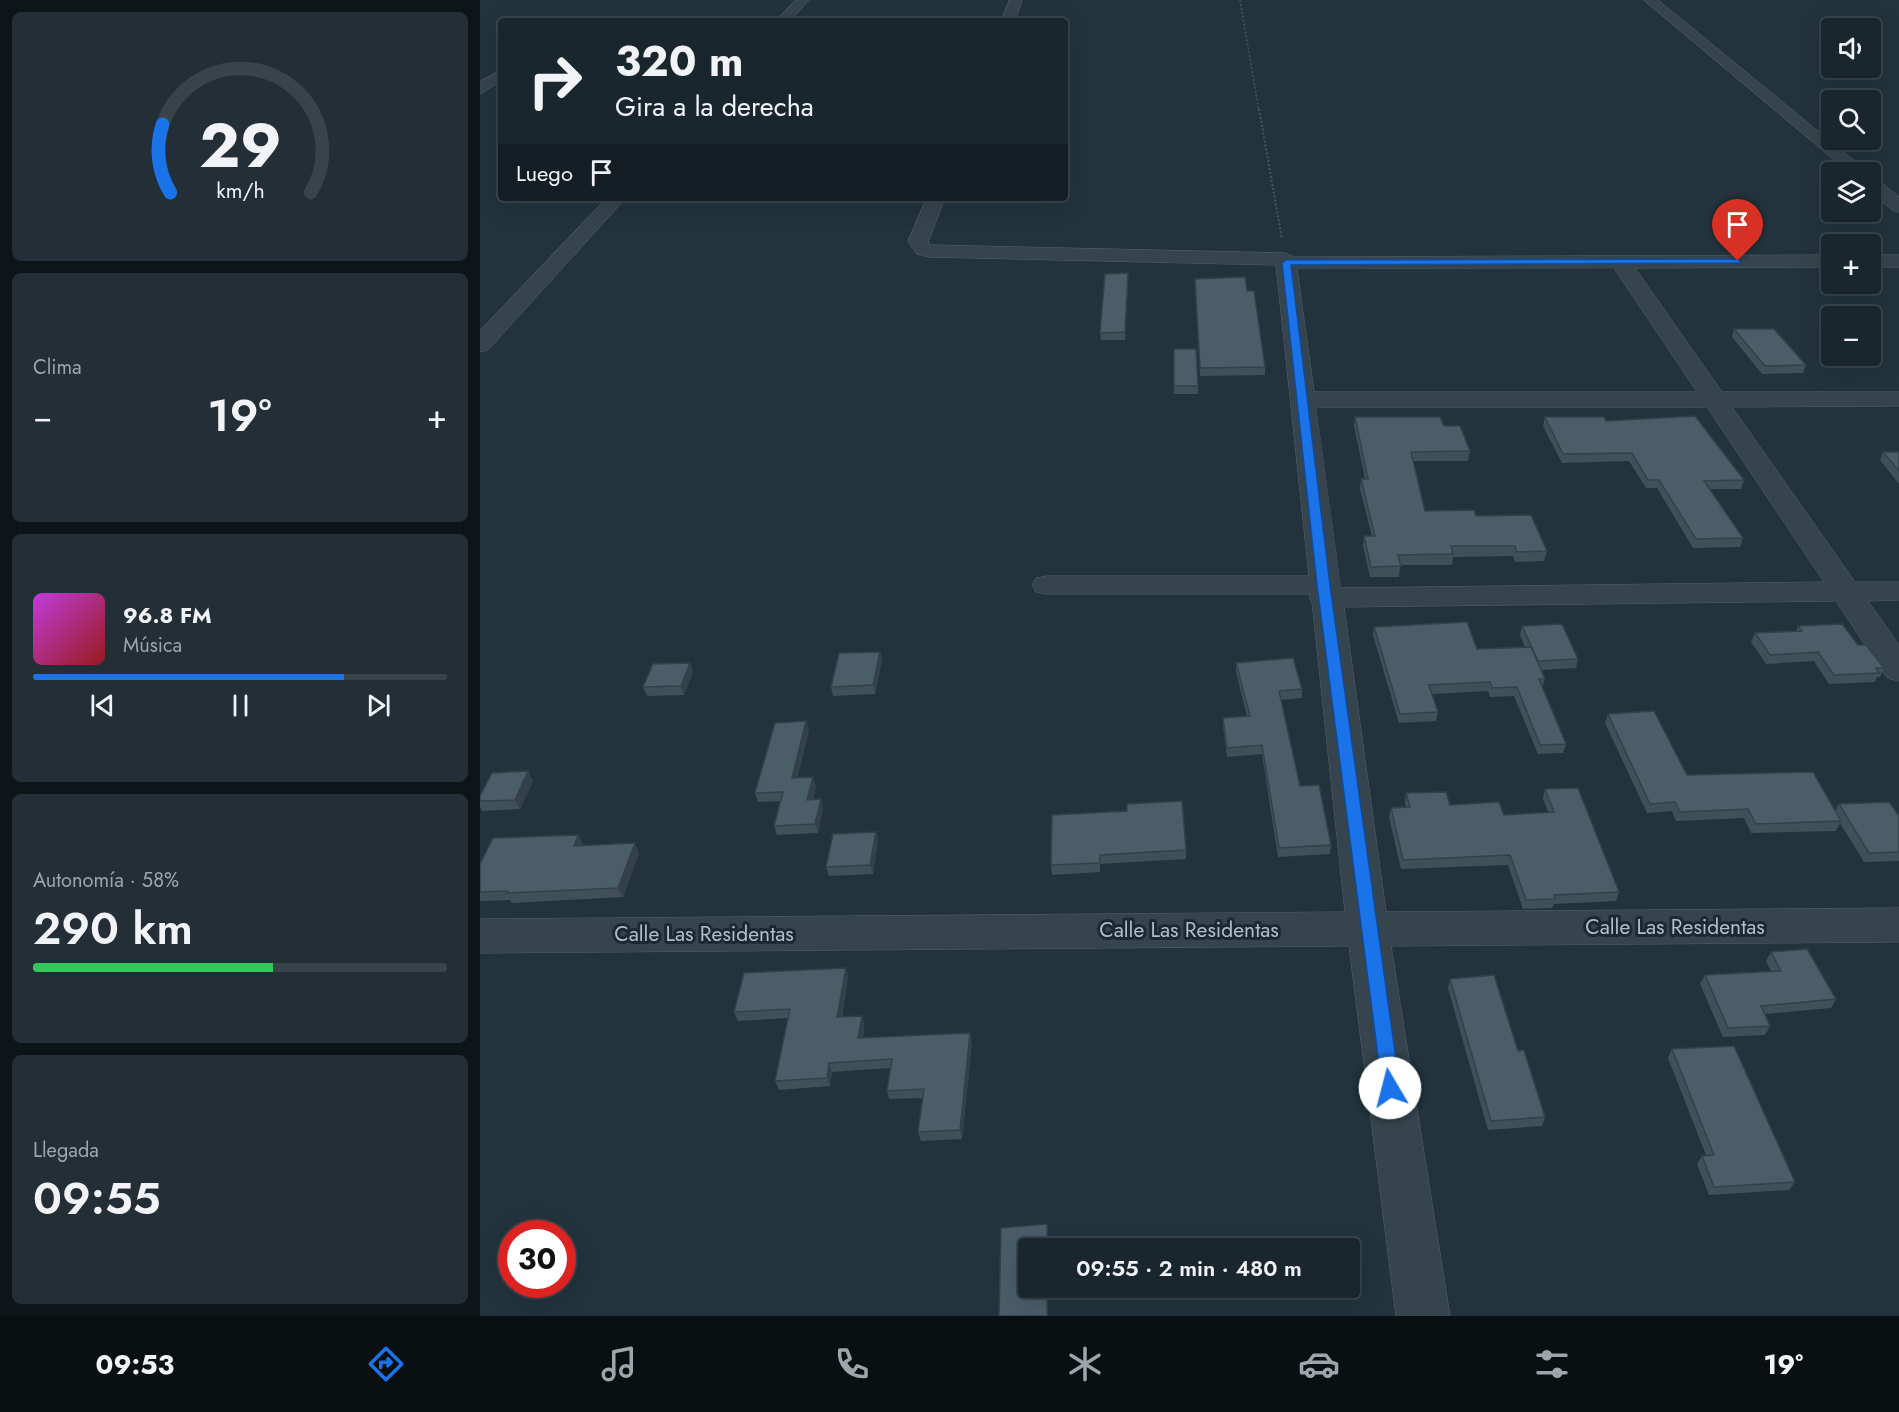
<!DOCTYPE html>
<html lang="es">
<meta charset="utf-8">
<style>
:root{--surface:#1a262e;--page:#232e36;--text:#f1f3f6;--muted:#9fa5aa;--line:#38434a;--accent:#1a73e8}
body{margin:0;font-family:Jost,sans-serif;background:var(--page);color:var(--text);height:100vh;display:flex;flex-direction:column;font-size:22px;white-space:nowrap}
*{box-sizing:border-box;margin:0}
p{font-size:20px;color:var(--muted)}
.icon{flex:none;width:33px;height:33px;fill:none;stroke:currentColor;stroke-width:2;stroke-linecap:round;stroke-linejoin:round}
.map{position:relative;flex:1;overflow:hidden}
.side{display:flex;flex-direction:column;gap:12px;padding:12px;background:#0e1519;width:480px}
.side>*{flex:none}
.banner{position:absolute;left:18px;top:18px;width:570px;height:183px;border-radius:6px;box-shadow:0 6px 24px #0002,0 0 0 2px var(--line);background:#1a262e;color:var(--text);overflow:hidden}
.tools{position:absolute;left:1341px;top:18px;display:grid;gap:12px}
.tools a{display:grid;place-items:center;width:60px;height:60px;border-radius:6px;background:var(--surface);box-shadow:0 6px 24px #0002,0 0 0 2px var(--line);font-size:30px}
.speed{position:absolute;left:18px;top:1220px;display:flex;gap:12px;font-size:30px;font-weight:700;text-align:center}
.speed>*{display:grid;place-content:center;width:78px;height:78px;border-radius:50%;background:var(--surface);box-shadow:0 6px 24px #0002,0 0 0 2px var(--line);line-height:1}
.speed .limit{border:9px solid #d22;background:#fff;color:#111}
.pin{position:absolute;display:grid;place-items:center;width:51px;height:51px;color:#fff;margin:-62px -26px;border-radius:50% 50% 50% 0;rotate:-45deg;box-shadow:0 0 6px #0007}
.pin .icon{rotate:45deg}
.me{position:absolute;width:66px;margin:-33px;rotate:352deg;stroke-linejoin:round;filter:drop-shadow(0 0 4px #0008)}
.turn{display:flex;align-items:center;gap:21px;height:126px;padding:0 18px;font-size:27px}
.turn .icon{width:78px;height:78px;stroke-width:2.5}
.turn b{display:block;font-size:42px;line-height:51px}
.then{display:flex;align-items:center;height:57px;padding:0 18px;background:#0003;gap:12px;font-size:22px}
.big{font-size:45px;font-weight:600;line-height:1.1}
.side .tile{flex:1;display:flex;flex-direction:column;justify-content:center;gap:9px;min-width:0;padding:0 21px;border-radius:9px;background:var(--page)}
.side .dial{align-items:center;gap:0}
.dial svg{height:156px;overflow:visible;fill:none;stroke:var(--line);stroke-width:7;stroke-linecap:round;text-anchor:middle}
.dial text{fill:var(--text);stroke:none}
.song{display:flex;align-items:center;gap:18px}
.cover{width:72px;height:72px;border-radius:9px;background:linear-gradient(135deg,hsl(290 70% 55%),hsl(0 70% 35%))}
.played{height:6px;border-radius:3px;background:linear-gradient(90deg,var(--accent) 75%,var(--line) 75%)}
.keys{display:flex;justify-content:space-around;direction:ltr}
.heat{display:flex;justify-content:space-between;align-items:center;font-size:33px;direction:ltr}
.charge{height:9px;border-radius:4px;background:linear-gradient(90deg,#34c759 58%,var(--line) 0)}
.trip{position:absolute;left:538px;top:1238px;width:342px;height:60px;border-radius:6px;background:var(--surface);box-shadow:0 6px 24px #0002,0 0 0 2px var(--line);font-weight:600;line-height:60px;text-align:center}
.tab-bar{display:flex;height:96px;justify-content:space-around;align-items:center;background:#0a0f12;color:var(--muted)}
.tab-bar .icon{width:42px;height:42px}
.tab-bar .active{color:var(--accent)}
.tab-bar b{font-size:27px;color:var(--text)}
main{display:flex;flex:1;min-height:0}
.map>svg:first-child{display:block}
</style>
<main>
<section class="side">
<div class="tile dial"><svg viewBox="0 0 100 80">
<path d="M14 69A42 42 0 1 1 86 69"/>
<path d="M14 69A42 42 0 0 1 10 34" stroke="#1a73e8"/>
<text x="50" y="56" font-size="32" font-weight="700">29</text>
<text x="50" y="72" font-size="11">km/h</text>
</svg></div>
<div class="tile"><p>Clima</p>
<div class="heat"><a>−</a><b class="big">19°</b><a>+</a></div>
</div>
<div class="tile">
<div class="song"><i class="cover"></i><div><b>96.8 FM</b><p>Música</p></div></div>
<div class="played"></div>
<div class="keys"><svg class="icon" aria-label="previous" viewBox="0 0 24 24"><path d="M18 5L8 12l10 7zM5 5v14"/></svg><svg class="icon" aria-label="pause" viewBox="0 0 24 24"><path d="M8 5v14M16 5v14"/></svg><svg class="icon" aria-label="next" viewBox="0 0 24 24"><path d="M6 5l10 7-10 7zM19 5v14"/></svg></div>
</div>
<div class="tile"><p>Autonomía · 58%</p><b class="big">290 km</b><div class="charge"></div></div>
<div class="tile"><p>Llegada</p><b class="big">09:55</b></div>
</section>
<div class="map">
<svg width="1419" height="1316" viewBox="0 0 1419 1316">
<rect width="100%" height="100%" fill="#22333d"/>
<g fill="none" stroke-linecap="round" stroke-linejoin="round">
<g stroke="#54626b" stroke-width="1">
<g id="minor">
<path d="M316,0H329L310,21H296Z"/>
<path d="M530,0H542L535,21H521Z"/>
<path d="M1164,0H1178L1388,172H1369Z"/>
<path d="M21,70V81L0,94V82Z"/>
<path d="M1390,177L1396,178L1419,197V212L1412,210L1390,192Z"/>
<path d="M127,198H146L8,350L0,352V331Z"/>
<path d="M447,198H465L448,242L451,245L805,253L814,257L1352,255V267L1155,268L1242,392H1419V406L1252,407L1375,582H1419V600L1388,601L1419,645V681L1407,678L1356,601L864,607L906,912L1419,908V942L911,946L970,1316H916L869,946L0,953V919L865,912L832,602L829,598L831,594H567L556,592L552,585L556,578L567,576H829L796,265L449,257L437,254L428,242ZM1134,268L1217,392H834L817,269ZM836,407H1227L1344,582L861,588Z"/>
<rect x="1390" y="255" width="29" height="12"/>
</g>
</g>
<path stroke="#425a58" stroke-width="1.5" stroke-dasharray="2 2" stroke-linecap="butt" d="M760,0L779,111"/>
<path stroke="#425a58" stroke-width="2" stroke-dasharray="2 2" stroke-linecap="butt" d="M779,109L802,239"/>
<use href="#minor" fill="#36444d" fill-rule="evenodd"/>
</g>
<g fill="#40505a">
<path d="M715,279L785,367V375L720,376Z"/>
<path d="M648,281L645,340H621L620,333Z"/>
<path d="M1254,329L1326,365L1323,373L1282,374L1252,337Z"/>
<path d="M694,349L718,386V394H694Z"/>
<path d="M875,417L964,426L990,451L988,461H933L945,511L996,516L1067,551L1064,561L1035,562L1033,556L973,557L972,565H920L919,577H890L883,546L884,536H892L880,489L881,479H885L874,426Z"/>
<path d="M1065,417L1126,421L1264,480L1261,489H1230L1263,538L1260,547L1213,548L1177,488H1166L1149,461L1082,463L1063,426Z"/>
<path d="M1403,452H1419V484L1400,460Z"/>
<path d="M1042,626L1098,659L1096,668L1061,670L1065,679L1062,688L1086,744L1083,753L1058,754L1034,696L1010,697L1008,691L952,694L958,712L956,721L919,723L893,635L894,627L997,649L1045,647L1040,635Z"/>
<path d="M1318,626L1378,645L1404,668L1400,677H1397L1395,682L1349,684L1334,661L1286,664L1271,642L1275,633L1316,631Z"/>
<path d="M400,652L402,661L395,694L353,696L351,687Z"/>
<path d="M210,663L213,672L204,695L167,696L163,687Z"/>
<path d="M756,663L822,689V698L801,700L820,786L851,845L850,854L798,857L782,754L747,757L743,727V718L767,716L756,672Z"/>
<path d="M1128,714L1207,775L1355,811L1359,804L1419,816V861L1384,862L1360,823L1356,831L1271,833L1264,818L1196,821L1192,811L1167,813L1125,723Z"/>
<path d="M329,730L317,778L336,786L333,800L343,808L338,833L297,835L294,826L300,801L278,802L275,793Z"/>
<path d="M53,781L40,809L2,811L0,807V796Z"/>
<path d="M1065,789L1139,892L1136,901L1074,904L1072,908L1043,909L1028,865L921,869L909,817L911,808L926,807L925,803L926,793L970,805L1024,815L1068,812L1063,798Z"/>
<path d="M572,815L706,850V859L620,864V872L572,875L571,865Z"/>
<path d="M396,832L398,841L393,874L349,876L346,867Z"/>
<path d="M98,835L103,844L102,846L159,853L143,897L32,903L30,900L0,901V864Z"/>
<path d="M1291,952L1356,999L1351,1008L1285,1014L1290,1026L1285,1035L1243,1037L1220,984L1225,975L1291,971L1286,961Z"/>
<path d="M368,977L362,1017L382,1016L384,1025L383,1038L492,1042L482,1139L441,1141L438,1132L443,1098L409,1099L407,1091L410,1068L352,1072L350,1086L299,1090L295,1081L308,1018L258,1021L254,1012Z"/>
<path d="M970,979L1038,1051L1065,1117L1062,1126L1008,1130L968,988Z"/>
<path d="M1192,1049L1315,1182L1309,1190L1229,1195L1217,1164L1222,1156L1226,1155L1188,1058Z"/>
</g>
<g fill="#34414a">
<path d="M648,273V281L645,340V332Z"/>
<path d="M400,652L402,661L395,694L393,685Z"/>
<path d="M210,663L213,672L204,695L201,686Z"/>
<path d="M326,721L329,730L314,787L312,778Z"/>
<path d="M48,771L53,781L40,809L35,800Z"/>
<path d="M333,777L336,786L330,809L327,800Z"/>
<path d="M341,799L343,808L338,833L335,824Z"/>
<path d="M396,832L398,841L393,874L390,865Z"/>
<path d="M98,835L103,844L98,855L94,846Z"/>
<path d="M155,843L159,853L143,897L138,888Z"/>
<path d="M366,968L368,977L360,1026L357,1017Z"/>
<path d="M382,1016L384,1025L381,1047L378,1038Z"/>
<path d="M490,1033L492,1042L482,1139L480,1130Z"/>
<path d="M349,1063L352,1072L350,1086L347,1078Z"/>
<path d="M567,1224L568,1233V1248H567Z"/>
<rect x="567" y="1287" width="1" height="29"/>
</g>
<g fill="#4a5d69" stroke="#34414a" stroke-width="1.5">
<path d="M648,273L645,332L620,333L625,274Z"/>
<path d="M765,277L767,291H774L785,367L720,368L715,279Z"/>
<path d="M1254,329H1294L1326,365L1285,366Z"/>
<path d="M694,349H716L718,386H694Z"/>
<path d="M1215,416L1264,480L1224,481L1263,538L1216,539L1179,480H1168L1152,453L1083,454L1065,417H1124L1126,421Z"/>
<path d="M875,417H960L964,426H980L990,451L931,452L945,511L994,510L996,516L1051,515L1067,551L1037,552L1035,546H971L973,554L918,555L921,566L891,567L884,536H895L881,479H888Z"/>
<path d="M1403,452H1419V471Z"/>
<path d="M987,622L997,649L1051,647L1065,679H1059L1086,744L1060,745L1037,687L1012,688L1010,682L949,685L958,712L920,714L894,627Z"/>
<path d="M1082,624L1098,659L1058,661L1042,626Z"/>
<path d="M1362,624L1378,645H1386L1404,668H1396L1399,673L1354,675L1338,652L1290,655L1275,633L1322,631L1318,626Z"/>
<path d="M400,652L393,685L351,687L359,653Z"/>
<path d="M813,658L822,689L799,691L820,786L839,785L851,845L799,848L782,745L747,748L743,718L770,716L756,663Z"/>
<path d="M210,663L201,686L163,687L173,664Z"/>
<path d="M1174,711L1207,775L1333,772L1361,821L1276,824L1268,809L1200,812L1195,802L1170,804L1128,714Z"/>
<path d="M326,721L312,778L333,777L327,800L341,799L335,824L294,826L303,792L275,793L295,723Z"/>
<path d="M48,771L35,800L0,801V796L12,773Z"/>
<path d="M1098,788L1139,892L1074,895L1075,899L1046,900L1030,855L923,860L911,808L930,807L926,793L966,792L970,805L1019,802L1024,815L1074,812L1065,789Z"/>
<path d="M702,801L706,850L620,855V863L571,865L572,815L647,811V804Z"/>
<path d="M1409,802L1419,816V852L1389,853L1359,804Z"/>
<path d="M396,832L390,865L346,867L353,834Z"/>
<path d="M98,835L94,846L155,843L138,888L26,893L28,891L0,892V864L13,838Z"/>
<path d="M1327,949L1356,999L1281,1006L1290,1026L1248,1028L1225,975L1301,971L1291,952Z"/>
<path d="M366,968L357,1017L382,1016L378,1038L490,1033L480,1130L438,1132L444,1089L407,1091L412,1059L349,1063L347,1078L295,1081L310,1009L254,1012L264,973Z"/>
<path d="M1014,975L1038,1051L1044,1050L1065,1117L1011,1121L970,979Z"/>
<path d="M1254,1046L1315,1182L1234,1187L1222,1156L1234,1155L1192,1049Z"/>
<path d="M567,1224V1248H549V1287H567V1316H519L521,1228Z"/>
</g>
<path fill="#1a73e8" stroke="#114b97" stroke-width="1.5" d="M1258,259L1261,263L811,265L850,585L920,1088L917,1095L910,1097L903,1095L837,585L802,263L806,260Z"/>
<g text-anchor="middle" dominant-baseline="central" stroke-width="6" stroke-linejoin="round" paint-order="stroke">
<g font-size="21" fill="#b1bfc9" stroke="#1b2932">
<text x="1195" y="927">Calle Las Residentas</text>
<text x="709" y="930">Calle Las Residentas</text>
<text x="224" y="934">Calle Las Residentas</text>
</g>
</g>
</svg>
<div class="tools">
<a><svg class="icon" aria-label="sound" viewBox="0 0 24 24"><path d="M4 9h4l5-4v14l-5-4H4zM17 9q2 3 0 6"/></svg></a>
<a><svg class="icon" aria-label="search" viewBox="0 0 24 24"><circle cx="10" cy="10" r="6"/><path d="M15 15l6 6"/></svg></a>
<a><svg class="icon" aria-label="layers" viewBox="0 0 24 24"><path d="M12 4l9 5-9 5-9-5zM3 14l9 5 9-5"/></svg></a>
<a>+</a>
<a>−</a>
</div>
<div class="speed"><div class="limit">30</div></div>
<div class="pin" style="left:1258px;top:261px;background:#d93025"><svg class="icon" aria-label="arrive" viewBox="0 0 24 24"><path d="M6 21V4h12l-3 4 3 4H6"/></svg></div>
<svg class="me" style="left:910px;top:1088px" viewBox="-20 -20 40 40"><circle r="19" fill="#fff"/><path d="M0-13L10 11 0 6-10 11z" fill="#1a73e8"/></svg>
<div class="trip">09:55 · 2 min · 480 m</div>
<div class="banner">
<div class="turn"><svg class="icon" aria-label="right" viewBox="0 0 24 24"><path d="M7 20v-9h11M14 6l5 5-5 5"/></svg><div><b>320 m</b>Gira a la derecha</div></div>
<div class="then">Luego<svg class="icon" aria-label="arrive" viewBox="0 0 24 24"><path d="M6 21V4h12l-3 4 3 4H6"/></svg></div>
</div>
</div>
</main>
<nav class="tab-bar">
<b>09:53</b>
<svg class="icon active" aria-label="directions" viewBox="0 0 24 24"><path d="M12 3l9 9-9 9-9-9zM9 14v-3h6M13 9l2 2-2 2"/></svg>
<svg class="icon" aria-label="music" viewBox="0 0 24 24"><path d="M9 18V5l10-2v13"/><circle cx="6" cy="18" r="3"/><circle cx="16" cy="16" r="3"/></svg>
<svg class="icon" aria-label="phone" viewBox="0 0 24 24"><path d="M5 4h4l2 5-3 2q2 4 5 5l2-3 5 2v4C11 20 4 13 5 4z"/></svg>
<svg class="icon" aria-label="climate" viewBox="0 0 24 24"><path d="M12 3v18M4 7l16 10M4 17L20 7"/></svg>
<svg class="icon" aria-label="car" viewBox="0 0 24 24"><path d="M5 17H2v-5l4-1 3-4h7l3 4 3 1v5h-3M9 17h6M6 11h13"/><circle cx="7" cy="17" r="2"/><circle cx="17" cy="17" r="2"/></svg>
<svg class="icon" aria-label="filters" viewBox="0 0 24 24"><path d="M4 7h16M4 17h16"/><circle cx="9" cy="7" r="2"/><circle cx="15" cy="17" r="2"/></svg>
<b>19°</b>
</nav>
